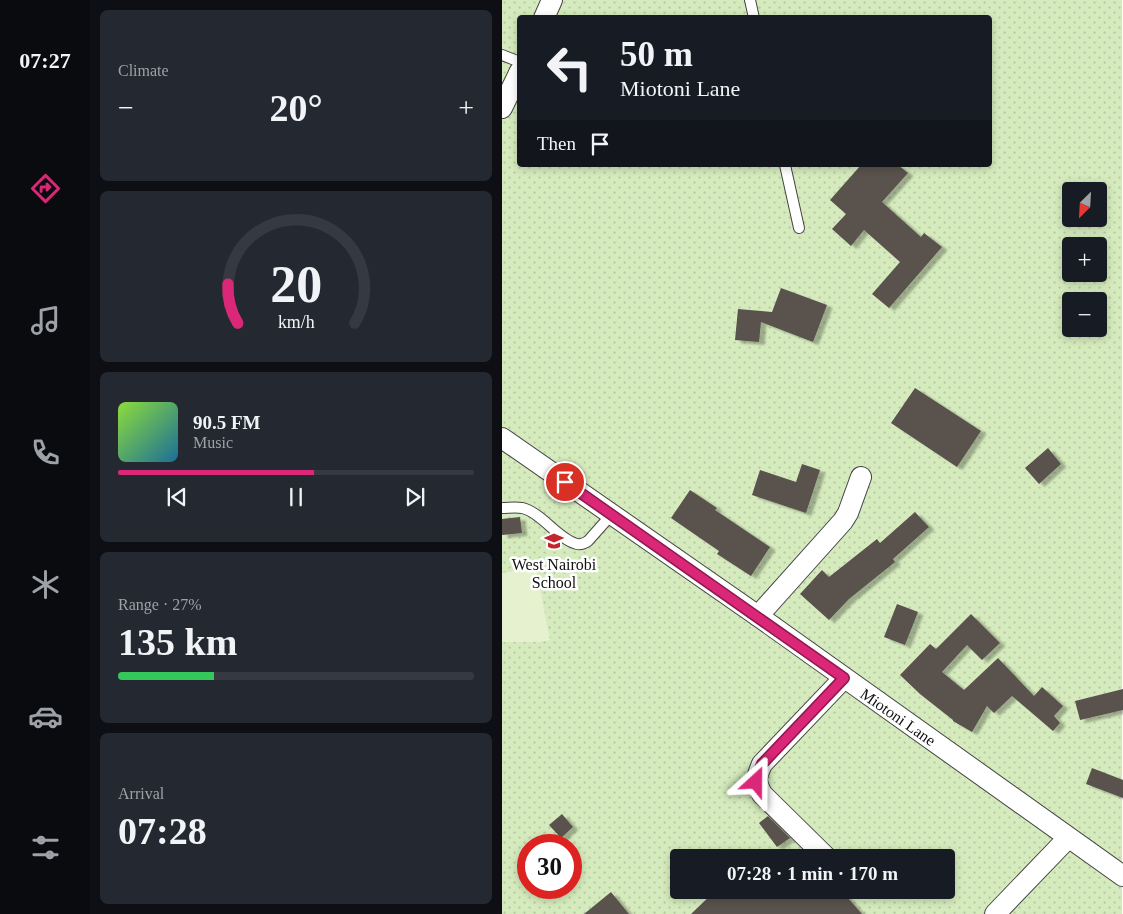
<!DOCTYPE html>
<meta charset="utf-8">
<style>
:root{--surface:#171b24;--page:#242831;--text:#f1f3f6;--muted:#9ea1a6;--line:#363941;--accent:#db2777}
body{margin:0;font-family:"Times New Roman",serif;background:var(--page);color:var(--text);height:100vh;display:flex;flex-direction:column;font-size:19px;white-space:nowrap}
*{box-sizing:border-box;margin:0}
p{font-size:16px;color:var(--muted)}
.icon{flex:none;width:28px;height:28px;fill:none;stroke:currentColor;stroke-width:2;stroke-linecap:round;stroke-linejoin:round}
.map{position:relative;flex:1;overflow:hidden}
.sheet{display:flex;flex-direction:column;gap:10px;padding:10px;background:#0d0f14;width:412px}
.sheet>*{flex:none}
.top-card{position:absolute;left:15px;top:15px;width:475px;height:152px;border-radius:5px;box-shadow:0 2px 8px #0003;background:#171b24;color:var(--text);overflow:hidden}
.needle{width:32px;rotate:204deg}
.buttons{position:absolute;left:560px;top:182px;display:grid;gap:10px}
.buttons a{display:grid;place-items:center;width:45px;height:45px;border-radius:5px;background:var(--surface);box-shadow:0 2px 8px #0003;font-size:25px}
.speed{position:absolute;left:15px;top:834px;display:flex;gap:10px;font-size:25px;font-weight:700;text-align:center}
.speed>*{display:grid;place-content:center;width:65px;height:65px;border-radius:50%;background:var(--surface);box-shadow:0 2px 8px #0003;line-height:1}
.speed .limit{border:8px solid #d22;background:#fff;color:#111}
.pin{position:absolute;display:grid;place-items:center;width:42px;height:42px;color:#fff;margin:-21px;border:2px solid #fff;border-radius:50%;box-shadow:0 1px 5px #0007}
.me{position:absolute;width:55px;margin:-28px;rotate:24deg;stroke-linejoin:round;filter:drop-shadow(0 0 4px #0008)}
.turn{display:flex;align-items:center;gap:18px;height:105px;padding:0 20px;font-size:22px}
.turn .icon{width:65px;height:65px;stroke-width:2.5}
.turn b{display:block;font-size:35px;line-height:42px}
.then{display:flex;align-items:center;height:48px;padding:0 20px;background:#0003;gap:10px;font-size:19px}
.big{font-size:38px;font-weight:800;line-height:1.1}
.sheet .tile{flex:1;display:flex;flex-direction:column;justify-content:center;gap:8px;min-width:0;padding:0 18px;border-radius:8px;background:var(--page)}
.sheet .dial{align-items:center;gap:0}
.dial svg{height:130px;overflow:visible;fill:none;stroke:var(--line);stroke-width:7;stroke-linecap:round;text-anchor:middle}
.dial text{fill:var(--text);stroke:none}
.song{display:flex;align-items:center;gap:15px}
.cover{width:60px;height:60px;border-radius:8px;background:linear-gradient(135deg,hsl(90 70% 55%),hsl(200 70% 35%))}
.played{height:5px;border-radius:2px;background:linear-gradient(90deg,var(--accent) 55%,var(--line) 55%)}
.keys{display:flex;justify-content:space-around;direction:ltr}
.heat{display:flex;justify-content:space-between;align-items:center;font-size:28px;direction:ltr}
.charge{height:8px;border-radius:4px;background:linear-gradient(90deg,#34c759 27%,var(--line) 0)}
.trip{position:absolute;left:168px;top:849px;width:285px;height:50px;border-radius:5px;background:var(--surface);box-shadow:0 2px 8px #0003;font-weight:800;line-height:50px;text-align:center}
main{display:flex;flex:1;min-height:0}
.tabs{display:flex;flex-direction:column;width:90px;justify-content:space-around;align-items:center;background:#090b0e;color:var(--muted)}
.tabs .icon{width:35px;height:35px}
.tabs .selected{color:var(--accent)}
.tabs b{font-size:22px;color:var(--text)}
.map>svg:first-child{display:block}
</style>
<main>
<nav class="tabs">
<b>07:27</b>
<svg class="icon selected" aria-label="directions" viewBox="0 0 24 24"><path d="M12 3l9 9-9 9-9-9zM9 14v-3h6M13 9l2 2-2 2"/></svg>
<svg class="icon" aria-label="music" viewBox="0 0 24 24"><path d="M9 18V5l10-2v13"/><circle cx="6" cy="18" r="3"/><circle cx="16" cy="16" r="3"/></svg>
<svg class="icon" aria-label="phone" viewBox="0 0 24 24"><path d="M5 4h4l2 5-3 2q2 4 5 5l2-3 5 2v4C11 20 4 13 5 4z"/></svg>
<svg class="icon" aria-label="climate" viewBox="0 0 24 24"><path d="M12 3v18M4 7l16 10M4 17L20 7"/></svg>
<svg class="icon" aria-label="car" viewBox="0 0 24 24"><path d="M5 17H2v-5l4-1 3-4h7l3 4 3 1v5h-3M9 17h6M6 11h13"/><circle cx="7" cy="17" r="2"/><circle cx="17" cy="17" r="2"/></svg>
<svg class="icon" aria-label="filters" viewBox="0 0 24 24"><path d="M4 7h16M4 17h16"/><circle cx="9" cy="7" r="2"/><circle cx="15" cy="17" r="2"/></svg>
</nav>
<section class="sheet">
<div class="tile"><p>Climate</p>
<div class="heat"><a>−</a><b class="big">20°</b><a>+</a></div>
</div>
<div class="tile dial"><svg viewBox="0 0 100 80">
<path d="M14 69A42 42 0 1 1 86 69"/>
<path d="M14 69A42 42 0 0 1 8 45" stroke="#db2777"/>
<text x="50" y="56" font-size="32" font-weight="700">20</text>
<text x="50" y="72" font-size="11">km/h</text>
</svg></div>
<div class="tile">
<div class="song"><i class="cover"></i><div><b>90.5 FM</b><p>Music</p></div></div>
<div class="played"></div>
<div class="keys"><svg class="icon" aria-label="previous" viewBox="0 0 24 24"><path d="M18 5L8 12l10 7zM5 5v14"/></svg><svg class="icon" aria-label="pause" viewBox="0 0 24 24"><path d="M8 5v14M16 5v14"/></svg><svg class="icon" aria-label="next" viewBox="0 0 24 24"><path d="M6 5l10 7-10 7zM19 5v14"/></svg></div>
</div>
<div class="tile"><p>Range · 27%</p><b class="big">135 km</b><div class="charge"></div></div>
<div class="tile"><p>Arrival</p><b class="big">07:28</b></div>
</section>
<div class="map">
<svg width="621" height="914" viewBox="0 0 621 914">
<defs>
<pattern id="garden-dots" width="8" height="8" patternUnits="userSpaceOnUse" patternTransform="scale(1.25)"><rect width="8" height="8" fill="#d5ebbd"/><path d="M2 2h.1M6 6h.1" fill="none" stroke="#b6c8a1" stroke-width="1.8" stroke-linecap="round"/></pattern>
<filter id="shadow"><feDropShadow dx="5.5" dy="3" stdDeviation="1" flood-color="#0004"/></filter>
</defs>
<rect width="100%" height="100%" fill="#fffdf5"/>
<path fill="url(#garden-dots)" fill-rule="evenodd" d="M0,0H620V914H0ZM18,18H488V165H18ZM569,191H596V219H569ZM569,246H596V274H569ZM569,301H596V329H569ZM26,845H69V888H26ZM176,858H444V890H176Z"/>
<path fill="#e6f2cf" d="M34,568L48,640L37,642H0V573Z"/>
<g fill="#5a524d" filter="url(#shadow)">
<path d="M359,165H396L406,173L380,202L419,237L422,233L440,247L387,308L370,294L398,262L362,230L349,246L330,229L344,214L328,200Z"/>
<path d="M279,288L325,305L311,342L259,322L257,342L233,340L236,309L270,312Z"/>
<path d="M413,388L479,431L455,467L389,423Z"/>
<path d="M546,448L559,464L537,484L523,468Z"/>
<path d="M300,464L318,470L304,513L250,495L258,470L294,482Z"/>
<path d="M188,490L215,508L213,510L268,547L249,576L215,554L217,551L169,518Z"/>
<path d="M413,512L427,527L391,559L393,562L347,599L327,620L298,594L320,570L327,577L375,539L378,543Z"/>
<path d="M18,517L20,533L0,535V519Z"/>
<path d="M395,604L416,612L403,645L382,637Z"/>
<path d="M469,614L498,643L480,660L465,645L440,672L462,690L496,658L532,696L540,687L561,706L552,716L558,723L551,731L510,696L492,713L485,706L470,732L451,721V720L418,694L398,675L428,644L434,649Z"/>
<path d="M621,689V710L578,720L573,701Z"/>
<path d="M590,768L621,780V798L584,784Z"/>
<path d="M60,814L71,827L59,838L47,825Z"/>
<path d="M266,816L288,838L275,847L257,823Z"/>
<path d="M214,890H339L360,914H189Z"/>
<path d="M109,892L127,914H82Z"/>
</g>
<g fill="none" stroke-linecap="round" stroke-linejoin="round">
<g stroke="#444" stroke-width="12">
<g id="lane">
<path d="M248,0L252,18"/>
<path d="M0,55L18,62"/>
<path d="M283,165L297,228"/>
<path d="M0,508C6,508 14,507 20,508C39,512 57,540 75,544C80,545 83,543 86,541L110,514"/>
</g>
</g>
<g stroke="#444" stroke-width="22">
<g id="street">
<path d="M42,18L50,0"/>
<path d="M0,108L18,71"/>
<path d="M0,438L256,616L621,876"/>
<path d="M256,616L341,521L346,513L359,477"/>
<path d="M325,858L260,794C253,780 254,778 260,764L342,678"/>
<path d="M493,914L566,838"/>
</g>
</g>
<use href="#lane" stroke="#fff" stroke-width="10"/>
<use href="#street" stroke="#fff" stroke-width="20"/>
</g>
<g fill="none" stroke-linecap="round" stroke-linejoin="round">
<g stroke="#8e194d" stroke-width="12">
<path id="route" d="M63,482L342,678L260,764L255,775L254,782"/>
</g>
<use href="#route" stroke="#db2777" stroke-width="9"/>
</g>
<defs>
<g id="school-bare" transform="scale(1.5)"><path d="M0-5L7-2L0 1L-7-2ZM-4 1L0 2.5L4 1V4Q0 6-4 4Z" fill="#c4262e" stroke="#fff" stroke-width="2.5" paint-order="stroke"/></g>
</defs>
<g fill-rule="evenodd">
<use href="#school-bare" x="52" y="541"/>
</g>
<g text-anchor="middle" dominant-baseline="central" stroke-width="5" stroke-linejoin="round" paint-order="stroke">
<g font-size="16" fill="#111" stroke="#fff">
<text x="52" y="564">West Nairobi<tspan x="52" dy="18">School</tspan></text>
</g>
<g font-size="16" fill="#111" stroke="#fff">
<text transform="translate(396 717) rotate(35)">Miotoni Lane</text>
</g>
</g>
</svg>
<div class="buttons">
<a><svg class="needle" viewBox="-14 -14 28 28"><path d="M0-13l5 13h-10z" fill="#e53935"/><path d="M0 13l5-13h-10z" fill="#9ea1a6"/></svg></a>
<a>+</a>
<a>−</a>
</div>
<div class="speed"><div class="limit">30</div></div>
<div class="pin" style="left:63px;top:482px;background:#d93025"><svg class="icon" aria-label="arrive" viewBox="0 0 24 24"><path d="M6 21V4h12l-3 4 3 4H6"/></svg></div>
<svg class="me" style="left:254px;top:782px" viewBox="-20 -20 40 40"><path d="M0-17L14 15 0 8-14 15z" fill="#db2777" stroke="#fff" stroke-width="4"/></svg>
<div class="trip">07:28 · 1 min · 170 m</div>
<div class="top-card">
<div class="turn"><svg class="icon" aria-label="left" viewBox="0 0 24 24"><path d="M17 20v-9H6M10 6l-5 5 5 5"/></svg><div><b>50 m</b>Miotoni Lane</div></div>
<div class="then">Then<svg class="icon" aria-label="arrive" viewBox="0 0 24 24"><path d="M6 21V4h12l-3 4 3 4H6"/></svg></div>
</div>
</div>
</main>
